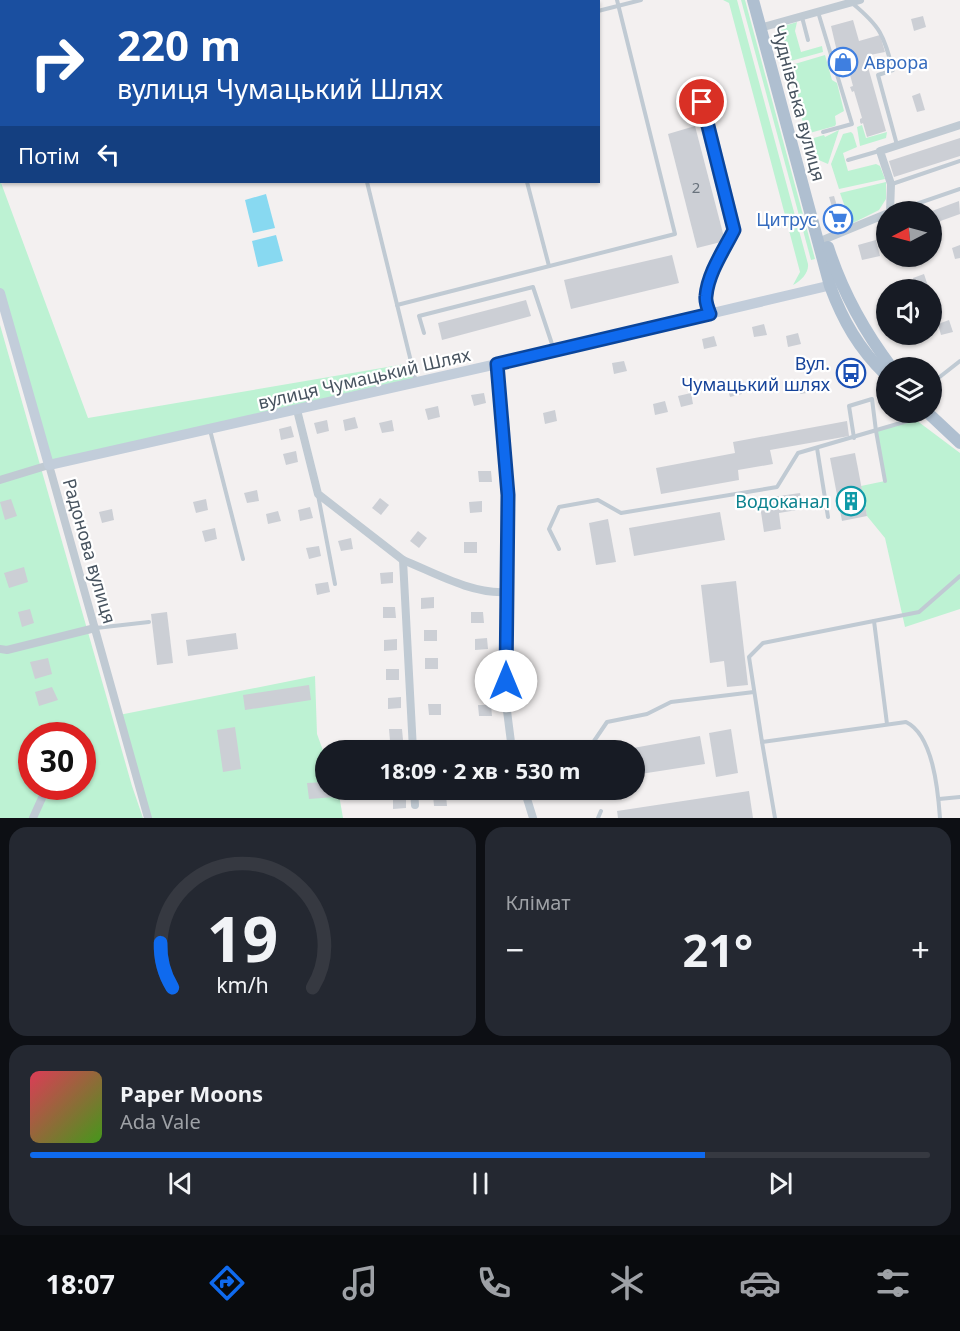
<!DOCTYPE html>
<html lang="uk">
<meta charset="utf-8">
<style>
:root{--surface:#171b24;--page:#242831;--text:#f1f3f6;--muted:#9ea1a6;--line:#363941;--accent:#0f6aee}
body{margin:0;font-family:"Noto Sans",sans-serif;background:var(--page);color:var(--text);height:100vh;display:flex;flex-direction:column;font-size:22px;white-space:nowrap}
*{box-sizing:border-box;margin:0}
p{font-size:20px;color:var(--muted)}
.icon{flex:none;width:33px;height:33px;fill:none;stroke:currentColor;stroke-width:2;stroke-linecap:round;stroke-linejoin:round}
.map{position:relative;height:818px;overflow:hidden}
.details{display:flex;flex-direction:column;gap:9px;padding:9px;background:#0d0f14;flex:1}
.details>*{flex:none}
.banner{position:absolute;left:0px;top:0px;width:600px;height:183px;box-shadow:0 2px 4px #0004;background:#1a4fa0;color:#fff;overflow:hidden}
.needle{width:39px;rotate:264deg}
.controls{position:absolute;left:876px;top:201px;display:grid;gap:12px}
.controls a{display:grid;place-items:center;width:66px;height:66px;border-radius:50%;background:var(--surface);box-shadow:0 2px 4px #0004;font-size:30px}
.speed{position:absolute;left:18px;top:722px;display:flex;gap:12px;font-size:30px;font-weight:700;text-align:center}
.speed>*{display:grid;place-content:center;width:78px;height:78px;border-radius:50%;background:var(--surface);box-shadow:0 2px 4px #0004;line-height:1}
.speed .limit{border:9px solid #d22;background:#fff;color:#111}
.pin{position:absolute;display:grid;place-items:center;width:51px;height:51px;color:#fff;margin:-26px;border:3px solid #fff;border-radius:50%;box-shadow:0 2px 6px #0007}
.me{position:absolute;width:66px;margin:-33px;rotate:0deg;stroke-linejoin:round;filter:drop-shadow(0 0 4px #0008)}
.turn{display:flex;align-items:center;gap:21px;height:126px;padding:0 18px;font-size:27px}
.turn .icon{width:78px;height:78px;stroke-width:2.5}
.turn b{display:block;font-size:42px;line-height:51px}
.then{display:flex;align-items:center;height:57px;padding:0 18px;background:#0003;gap:12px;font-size:22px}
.big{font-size:45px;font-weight:700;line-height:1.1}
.details .tile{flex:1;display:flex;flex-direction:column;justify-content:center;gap:9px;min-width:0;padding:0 21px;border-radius:18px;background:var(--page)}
.details .dial{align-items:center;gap:0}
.dial svg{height:156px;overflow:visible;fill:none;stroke:var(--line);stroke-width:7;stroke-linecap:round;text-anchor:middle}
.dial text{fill:var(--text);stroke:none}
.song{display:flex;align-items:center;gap:18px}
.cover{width:72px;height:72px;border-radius:9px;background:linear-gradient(135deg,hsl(350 70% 55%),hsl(100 70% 35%))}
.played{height:6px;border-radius:3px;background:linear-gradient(90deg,var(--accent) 75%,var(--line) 75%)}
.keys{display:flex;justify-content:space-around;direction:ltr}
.heat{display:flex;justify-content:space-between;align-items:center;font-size:33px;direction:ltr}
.details .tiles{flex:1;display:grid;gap:9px;grid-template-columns:1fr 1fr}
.tile:last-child{grid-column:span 2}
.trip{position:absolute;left:315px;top:740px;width:330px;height:60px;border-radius:30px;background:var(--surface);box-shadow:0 2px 4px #0004;font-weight:700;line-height:60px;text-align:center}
.dock{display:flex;height:96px;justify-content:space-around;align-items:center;background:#090b0e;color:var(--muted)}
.dock .icon{width:42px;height:42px}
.dock .active{color:var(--accent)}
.dock b{font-size:27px;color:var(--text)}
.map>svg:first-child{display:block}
</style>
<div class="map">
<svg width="960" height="818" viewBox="0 0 960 818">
<rect width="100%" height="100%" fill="#f3f0f0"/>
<g fill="#bdf2d3" fill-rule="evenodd">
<path d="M723,0H737L808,264C809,273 801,281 793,285L800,272L729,3Z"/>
<path d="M741,0H745L815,259L811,260Z"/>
<path d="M797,22L795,31L801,52L822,46L823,52L787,62L777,28Z"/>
<path d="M825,55L832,80L837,83L844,111L835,116L836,124L835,126L806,134L788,66Z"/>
<path d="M862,125L866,138L887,132L886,138L860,146L857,127Z"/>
<path d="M839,130L828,164L814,158L807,140L824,135L825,137Z"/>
<path d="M851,132L853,134L857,147L843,153L848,171L876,164L880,166L885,179L839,189L831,164L843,134Z"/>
<path d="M0,180L88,418L411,363L416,382L49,465L0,293Z"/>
<path d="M886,182V199L879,210L851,224L840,193Z"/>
<path d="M0,325L132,786L143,818H0ZM32,735H82V786H32Z"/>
<path d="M916,420L960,453V609L905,627L885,538L867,516L861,486L885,481L876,431Z"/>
<path d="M315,676L317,734L325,756L326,789H338L343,818H147L119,715Z"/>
</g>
<g fill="#88d9f1">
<path d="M266,194L275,228L253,233L245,200Z"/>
<path d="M276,235L283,261L258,267L252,241Z"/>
</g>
<g fill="#cccfd5">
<path d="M923,16L926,27L914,31L911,19Z"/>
<path d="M853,20L859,41L880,35L885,52L870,55L873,66L868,67L886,131L867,137L863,123L861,124L860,122V119L862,118L854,91L852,92L850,87L853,86L849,71L842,73L831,26Z"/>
<path d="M920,93L925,110L917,112L912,96Z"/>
<path d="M695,126L725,241L697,248L668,134Z"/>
<path d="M960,138V156L894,177L889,161Z"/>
<path d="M834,196L837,206L832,207L829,197Z"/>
<path d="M959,201L960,214L932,224V211Z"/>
<path d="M840,215L842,222L837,224L834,216Z"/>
<path d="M876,240L880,256L862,260L858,245Z"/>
<path d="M960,245V258L955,259L952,248Z"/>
<path d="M672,255L679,283L571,309L564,280Z"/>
<path d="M924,274L928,286L916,289L913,278Z"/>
<path d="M526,300L531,316L442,340L438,323Z"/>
<path d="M949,320L953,332L941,335L938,324Z"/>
<path d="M764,324L767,335L754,337L752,327Z"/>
<path d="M798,333L801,344L788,347L786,336Z"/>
<path d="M714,336L717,346L704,349L702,339Z"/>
<path d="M624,361L627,371L614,374L612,363Z"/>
<path d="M810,381L813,392L800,394L798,384Z"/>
<path d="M740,383L742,394L730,397L727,386Z"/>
<path d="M484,393L486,403L474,406L471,395Z"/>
<path d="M691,393L693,404L681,407L678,396Z"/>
<path d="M665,401L668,412L655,415L653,404Z"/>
<path d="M438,406L440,417L428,420L425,409Z"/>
<path d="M555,410L557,421L545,424L543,413Z"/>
<path d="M355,417L358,428L345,431L343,420Z"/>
<path d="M327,420L329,431L317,434L314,423Z"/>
<path d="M392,420L394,431L382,433L379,423Z"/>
<path d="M847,421L849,436L770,450L773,464L738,470L739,480L661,494L656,468L735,453L733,442Z"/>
<path d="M291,426L294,437L281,440L279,429Z"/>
<path d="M296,451L298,462L286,465L283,454Z"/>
<path d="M855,453L867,516L842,521L830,458Z"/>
<path d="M478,471H491L492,482H479Z"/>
<path d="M257,490L259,501L247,503L244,493Z"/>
<path d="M800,493L803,509L779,513L781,529L764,532L759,499Z"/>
<path d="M380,498L389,505L381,515L372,508Z"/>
<path d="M11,499L17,516L5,520L0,502Z"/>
<path d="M206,499L208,510L196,513L193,502Z"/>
<path d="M482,501V512L470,513L469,502Z"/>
<path d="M310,507L313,518L300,521L298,510Z"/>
<path d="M112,509L114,520L102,523L99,512Z"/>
<path d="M278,511L281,521L268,524L266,514Z"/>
<path d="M720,512L725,540L634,556L629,528Z"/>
<path d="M608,519L616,562L596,565L589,523Z"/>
<path d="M215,528L217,539L205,542L202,531Z"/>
<path d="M418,531L427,538L419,548L410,541Z"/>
<path d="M351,538L353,549L341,551L338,541Z"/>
<rect x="464" y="542" width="13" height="11"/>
<path d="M319,546L321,556L309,559L306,548Z"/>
<path d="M24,567L28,582L9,588L4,573Z"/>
<path d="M393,572V583L381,584L380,573Z"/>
<path d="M736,581L748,685L727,687L724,661L710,663L701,585Z"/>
<path d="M328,582L330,592L317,595L315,584Z"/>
<path d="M434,597V608L421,609V598Z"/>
<path d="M383,607H395L396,618H383Z"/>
<path d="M30,609L34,623L22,627L18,612Z"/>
<path d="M167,612L173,663L157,665L151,614Z"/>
<path d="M471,612H483L484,623H471Z"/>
<rect x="424" y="630" width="13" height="11"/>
<path d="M236,633L238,649L188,656L186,640Z"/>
<path d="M487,638L488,649L475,650V639Z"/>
<path d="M397,639V650L384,651V640Z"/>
<path d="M48,658L52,674L35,679L30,662Z"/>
<rect x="425" y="658" width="13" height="11"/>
<rect x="386" y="669" width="13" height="11"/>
<path d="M476,672H489L490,683L477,684Z"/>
<path d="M309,685L311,700L245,710L243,695Z"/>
<path d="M52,687L58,700L39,706L35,692Z"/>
<path d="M401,697V708L388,709V698Z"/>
<path d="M428,704H441V715H429Z"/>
<path d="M478,705H491L492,716H479Z"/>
<path d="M235,727L241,769L223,772L217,730Z"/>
<path d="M389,729H402L403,740L390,741Z"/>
<path d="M731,729L738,773L716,777L709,733Z"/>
<path d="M700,736L705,764L634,775V750H622Z"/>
<path d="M443,742L444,750H431L430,743Z"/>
<path d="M326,782V789H334L335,797L309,799L307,783Z"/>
<path d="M749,791L753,818H618L617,811Z"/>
<path d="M433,795H446L447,806H434Z"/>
<path d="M406,797V808L393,809V798Z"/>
</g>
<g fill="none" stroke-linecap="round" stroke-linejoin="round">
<g stroke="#c0cad3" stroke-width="4">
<path d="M322,0L323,2"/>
<path d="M852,3C881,27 883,34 893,70L878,75L897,145"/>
<path d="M598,11L641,0"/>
<path d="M818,12L852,124L823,132"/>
<path d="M802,17L808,40"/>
<path d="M702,102L734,230L713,272L705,297L709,314"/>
<path d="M848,160L879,151"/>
<path d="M367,182L416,382"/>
<path d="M527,182L549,266"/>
<path d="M892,184L960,161"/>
<path d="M893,212L960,189"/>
<path d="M397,305L675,234L617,0"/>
<path d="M424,333L419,316L533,287L554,350"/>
<path d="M932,383L960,361"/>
<path d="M210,430L243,559"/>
<path d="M854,438L849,406L872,399L876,431L885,481"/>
<path d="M817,448L828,517"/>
<path d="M318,495L335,584"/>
<path d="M559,549L549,529L559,507L598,500L621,513L777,487L798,453L928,415"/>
<path d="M874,621L887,724"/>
<path d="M96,628L149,622"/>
<path d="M762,742L775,818"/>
<path d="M556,750L592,744L607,722L647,714L671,702L754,692"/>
<path d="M939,799L960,797"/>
<path d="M598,818L601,811"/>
<path d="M940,818C938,790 933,735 906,722L762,742L749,657L763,643L919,612L960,576"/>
</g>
<g stroke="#c0cad3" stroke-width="8">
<path d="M760,28L860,0"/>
<path d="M890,212L891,184L880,151L960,125"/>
<path d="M818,242L886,214"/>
<path d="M497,364L509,494L506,703L512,750"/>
<path d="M297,410L318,494L403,560L413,750"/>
<path d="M0,480L49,465L148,818"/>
<path d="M403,560C435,573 471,594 506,592"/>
<path d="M0,649L7,650L95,628"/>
<path d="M414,789L415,805"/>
<path d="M524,789L533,818"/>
<path d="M33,818L42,798"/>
</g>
<path stroke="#c2cdda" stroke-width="10" d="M0,293L49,465L497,364L836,284"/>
<g stroke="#afbfd0" stroke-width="12">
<path d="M753,0L830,286C843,321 859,349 886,375"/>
<path d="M828,247C842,291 864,331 892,368"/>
<path d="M927,412L960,443"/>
</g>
</g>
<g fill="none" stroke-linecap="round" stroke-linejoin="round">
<g stroke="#0a459b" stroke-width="15">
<path id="route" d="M506,681L508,495L497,364L710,314C708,309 705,302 706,296C708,273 724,250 734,230L702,102"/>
</g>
<use href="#route" stroke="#0f6aee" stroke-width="10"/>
</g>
<defs>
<g id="shop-ring" transform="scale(1.5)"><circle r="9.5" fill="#fff" stroke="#3f7fe0" stroke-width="1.5"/><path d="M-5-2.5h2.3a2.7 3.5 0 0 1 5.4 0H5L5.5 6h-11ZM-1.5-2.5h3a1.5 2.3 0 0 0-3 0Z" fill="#3f7fe0"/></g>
<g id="supermarket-ring" transform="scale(1.5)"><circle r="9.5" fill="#fff" stroke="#3f7fe0" stroke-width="1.5"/><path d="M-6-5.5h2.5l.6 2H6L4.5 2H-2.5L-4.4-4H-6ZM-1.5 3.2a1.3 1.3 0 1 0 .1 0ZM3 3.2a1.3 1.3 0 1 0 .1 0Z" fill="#3f7fe0"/></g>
<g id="bus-ring" transform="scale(1.5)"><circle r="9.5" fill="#fff" stroke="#1a4fb4" stroke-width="1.5"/><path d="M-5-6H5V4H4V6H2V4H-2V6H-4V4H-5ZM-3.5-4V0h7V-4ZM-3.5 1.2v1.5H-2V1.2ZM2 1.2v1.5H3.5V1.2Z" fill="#1a4fb4"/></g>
<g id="building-ring" transform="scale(1.5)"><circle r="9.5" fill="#fff" stroke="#0f9aa8" stroke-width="1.5"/><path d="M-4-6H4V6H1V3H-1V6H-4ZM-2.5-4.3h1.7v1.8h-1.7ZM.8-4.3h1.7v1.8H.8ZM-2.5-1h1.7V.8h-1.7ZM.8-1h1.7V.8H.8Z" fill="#0f9aa8"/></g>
</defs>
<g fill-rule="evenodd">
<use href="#shop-ring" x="843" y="62"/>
<use href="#supermarket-ring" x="838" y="219"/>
<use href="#bus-ring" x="851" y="373"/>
<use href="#building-ring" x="851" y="501"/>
</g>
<g text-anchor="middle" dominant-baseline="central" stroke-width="4.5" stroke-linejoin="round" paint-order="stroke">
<g font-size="15" fill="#68727c">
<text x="696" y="187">2</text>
</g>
<g font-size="18" fill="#366cbe" stroke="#fff" text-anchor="start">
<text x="864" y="62">Аврора</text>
<text x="817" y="219" text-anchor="end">Цитрус</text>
</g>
<g font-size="18" fill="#47535f" stroke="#fff">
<text transform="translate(799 103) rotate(75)">Чуднівська вулиця</text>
<text transform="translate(364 378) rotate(-13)">вулиця Чумацький Шлях</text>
<text transform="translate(90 551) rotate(74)">Радонова вулиця</text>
</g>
<g font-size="18" fill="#164399" stroke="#fff" text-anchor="end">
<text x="830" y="363">Вул.<tspan x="830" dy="21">Чумацький шлях</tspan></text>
</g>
<g font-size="18" fill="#0d838f" stroke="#fff" text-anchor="end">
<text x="830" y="501">Водоканал</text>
</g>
</g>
</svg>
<div class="controls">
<a><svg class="needle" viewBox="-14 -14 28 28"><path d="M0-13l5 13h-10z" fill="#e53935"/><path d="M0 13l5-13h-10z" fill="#9ea1a6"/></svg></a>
<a><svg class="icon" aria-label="sound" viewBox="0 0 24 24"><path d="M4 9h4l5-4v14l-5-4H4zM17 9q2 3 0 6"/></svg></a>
<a><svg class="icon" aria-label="layers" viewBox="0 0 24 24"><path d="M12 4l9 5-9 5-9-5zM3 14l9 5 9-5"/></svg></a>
</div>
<div class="speed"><div class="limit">30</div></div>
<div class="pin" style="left:702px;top:102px;background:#d93025"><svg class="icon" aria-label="arrive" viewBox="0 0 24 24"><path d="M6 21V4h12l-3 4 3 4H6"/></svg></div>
<svg class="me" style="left:506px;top:681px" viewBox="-20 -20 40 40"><circle r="19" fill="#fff"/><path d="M0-13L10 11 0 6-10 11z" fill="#0f6aee"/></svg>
<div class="trip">18:09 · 2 хв · 530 m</div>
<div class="banner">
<div class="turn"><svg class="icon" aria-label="right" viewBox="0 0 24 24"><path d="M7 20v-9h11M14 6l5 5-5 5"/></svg><div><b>220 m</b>вулиця Чумацький Шлях</div></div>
<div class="then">Потім<svg class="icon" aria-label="left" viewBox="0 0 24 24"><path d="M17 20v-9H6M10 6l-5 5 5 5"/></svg></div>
</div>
</div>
<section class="details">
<div class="tiles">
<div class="tile dial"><svg viewBox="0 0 100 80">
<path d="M14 69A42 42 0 1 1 86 69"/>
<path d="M14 69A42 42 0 0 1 8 46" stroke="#0f6aee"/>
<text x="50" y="56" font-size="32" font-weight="700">19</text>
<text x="50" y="72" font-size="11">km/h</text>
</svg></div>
<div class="tile"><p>Клімат</p>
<div class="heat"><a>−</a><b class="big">21°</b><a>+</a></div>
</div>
<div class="tile">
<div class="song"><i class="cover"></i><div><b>Paper Moons</b><p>Ada Vale</p></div></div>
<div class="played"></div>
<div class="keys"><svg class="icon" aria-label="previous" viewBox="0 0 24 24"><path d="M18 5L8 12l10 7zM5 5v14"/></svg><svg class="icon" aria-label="pause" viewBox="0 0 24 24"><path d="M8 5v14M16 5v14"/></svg><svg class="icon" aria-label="next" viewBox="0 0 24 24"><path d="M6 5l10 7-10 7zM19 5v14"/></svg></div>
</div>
</div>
</section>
<nav class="dock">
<b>18:07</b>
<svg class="icon active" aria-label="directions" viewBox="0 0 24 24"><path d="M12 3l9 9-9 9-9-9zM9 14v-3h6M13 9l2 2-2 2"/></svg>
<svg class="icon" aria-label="music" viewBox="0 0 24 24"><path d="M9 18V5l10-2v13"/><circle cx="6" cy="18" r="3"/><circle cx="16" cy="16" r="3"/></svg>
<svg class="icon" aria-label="phone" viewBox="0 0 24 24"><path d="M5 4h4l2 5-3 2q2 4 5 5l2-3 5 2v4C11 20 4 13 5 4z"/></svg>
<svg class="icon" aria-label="climate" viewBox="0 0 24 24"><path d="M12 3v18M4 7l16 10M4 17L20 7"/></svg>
<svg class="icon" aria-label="car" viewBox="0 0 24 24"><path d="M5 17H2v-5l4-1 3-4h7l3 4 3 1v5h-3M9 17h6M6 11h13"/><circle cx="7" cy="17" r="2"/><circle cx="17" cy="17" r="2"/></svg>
<svg class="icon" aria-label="filters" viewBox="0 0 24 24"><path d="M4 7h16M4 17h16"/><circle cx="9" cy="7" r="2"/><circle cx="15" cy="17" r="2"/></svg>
</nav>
